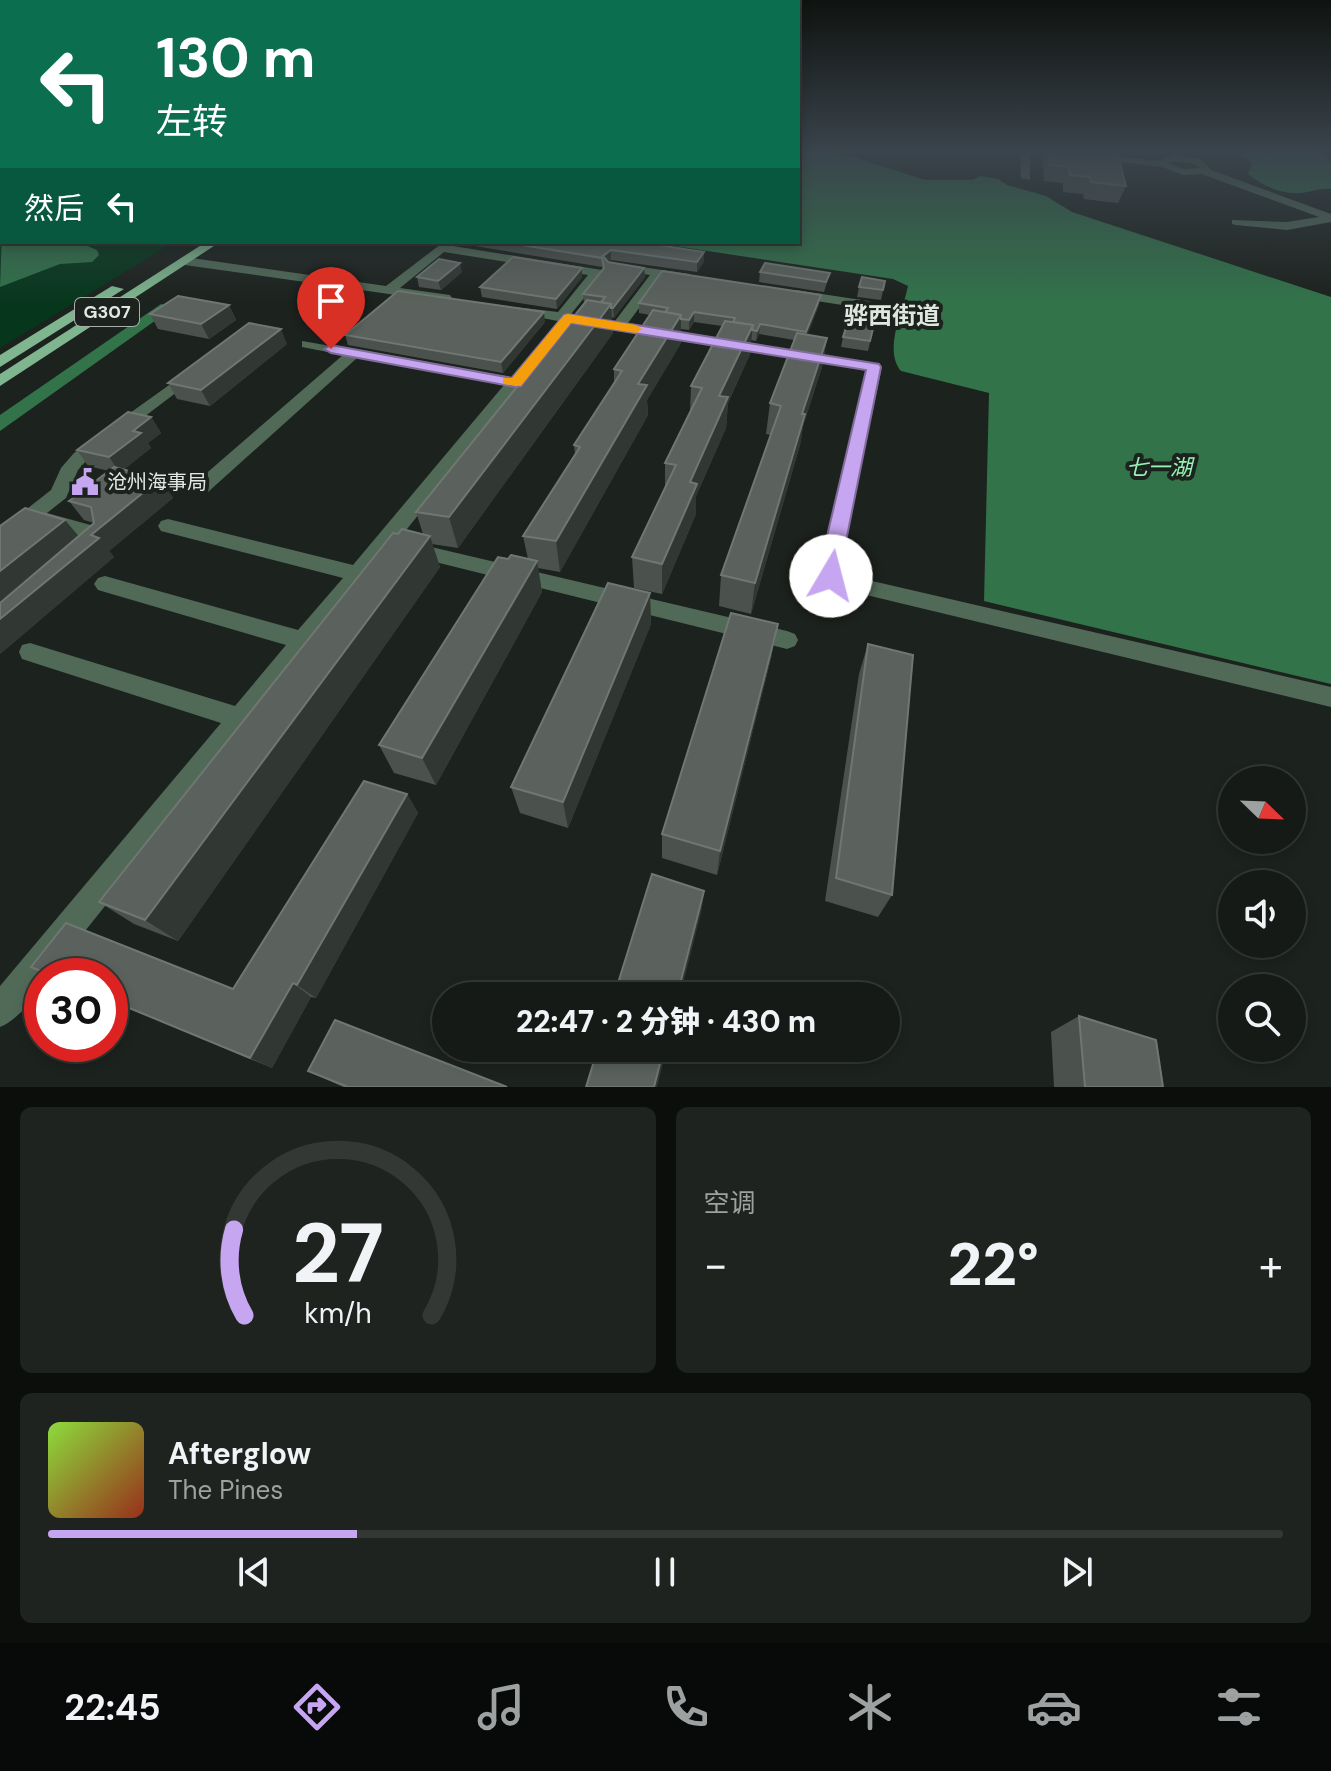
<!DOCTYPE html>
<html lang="zh">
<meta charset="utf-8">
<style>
:root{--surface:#151a16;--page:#1e231f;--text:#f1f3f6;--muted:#9da1a1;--line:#343835;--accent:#c6a6f0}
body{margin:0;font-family:"DM Sans","Noto Sans SC",sans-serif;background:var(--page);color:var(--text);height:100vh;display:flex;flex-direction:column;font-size:30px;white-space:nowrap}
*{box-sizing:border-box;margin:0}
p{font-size:26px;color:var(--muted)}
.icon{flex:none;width:44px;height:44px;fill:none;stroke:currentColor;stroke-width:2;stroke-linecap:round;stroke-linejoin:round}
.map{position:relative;height:1087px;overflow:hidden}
.side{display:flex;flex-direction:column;gap:20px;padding:20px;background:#0c0e0c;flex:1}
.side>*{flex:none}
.banner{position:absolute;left:0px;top:0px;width:800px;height:244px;box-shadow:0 4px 12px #0003,0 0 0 2px var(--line);background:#0b6e4f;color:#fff;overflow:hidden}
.needle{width:52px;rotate:113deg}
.fabs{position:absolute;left:1218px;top:766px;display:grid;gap:16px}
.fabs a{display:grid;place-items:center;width:88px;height:88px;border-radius:50%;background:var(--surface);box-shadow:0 4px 12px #0003,0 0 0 2px var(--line);font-size:40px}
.speed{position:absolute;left:24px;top:958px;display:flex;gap:16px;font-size:40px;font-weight:700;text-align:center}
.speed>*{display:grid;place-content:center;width:104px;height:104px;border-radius:50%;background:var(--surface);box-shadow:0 4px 12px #0003,0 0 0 2px var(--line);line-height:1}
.speed .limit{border:12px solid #d22;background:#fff;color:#111}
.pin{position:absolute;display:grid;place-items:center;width:68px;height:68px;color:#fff;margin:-82px -34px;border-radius:50% 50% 50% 0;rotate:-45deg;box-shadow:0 0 8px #0007}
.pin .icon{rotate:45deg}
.me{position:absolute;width:88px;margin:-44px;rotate:8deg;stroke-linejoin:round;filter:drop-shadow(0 0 6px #0008)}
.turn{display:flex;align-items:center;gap:28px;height:168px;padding:0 24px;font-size:36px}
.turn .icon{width:104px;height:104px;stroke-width:2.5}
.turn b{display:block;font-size:56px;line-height:68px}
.then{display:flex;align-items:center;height:76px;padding:0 24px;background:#0003;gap:16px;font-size:30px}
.big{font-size:60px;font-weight:800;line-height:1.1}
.side .card{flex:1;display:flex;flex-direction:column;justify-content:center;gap:12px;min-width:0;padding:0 28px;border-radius:12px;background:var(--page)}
.side .dial{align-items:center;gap:0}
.dial svg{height:208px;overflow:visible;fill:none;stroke:var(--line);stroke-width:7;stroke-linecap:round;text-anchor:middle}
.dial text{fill:var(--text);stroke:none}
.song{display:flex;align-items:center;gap:24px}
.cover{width:96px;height:96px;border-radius:12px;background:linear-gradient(135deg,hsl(90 70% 55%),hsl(10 70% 35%))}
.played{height:8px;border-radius:4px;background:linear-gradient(90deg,var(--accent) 25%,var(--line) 25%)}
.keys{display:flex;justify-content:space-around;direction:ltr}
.heat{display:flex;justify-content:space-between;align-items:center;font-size:44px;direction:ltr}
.side .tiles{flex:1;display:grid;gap:20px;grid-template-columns:1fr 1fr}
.card:last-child{grid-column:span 2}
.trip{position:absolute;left:432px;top:982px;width:468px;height:80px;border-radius:40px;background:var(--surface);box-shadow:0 4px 12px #0003,0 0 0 2px var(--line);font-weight:800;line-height:80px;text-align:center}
.tab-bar{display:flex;height:128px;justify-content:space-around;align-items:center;background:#080a09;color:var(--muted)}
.tab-bar .icon{width:56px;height:56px}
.tab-bar .selected{color:var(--accent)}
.tab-bar b{font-size:36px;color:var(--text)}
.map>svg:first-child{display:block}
</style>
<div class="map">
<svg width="1331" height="1087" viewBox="0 0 1331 1087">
<rect width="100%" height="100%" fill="#1c221d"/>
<path fill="#06371c" d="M0,151L2,242H174L0,348Z"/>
<g fill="#32734a">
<path d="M798,151H835L925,180H972L981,176L998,179L1007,185L1046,196L1072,212L1331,297V684L984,601L989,393L901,371C883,350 903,311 908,286L893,279L648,242H798Z"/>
<path d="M1233,151H1320L1331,163V189C1319,188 1311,192 1301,193C1280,194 1263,186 1248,174L1252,162Z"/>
<path d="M2,234V242H78L97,250L99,255L92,262L60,264L0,287Z"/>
<path d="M161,304L173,308L0,431V415Z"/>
</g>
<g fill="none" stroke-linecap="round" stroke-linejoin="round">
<g fill="#516a58" fill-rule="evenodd">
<path d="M1020,151H1030V180L1021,178Z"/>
<path d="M1034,151H1068L1158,161L1174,155L1201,159L1211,170L1331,214V222L1287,230L1236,225L1232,224V220L1287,222L1319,217L1202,174L1183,175L1162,167ZM1175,161L1194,164L1200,168L1183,169L1169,163Z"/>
<path d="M441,244L602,270V276L571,314L615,321L650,275L614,269V263L690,274V280L662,277L628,323L879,364L882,367L840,566L842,574L1331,687V707L829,586L821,576L820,566L866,370L572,323L49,976H42C42,994 16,1021 0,1027V986L221,723L22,659L19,652L22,645L30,643L235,706L286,645L98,590L94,584L98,578L105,576L298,630L343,578L161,531L158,526L161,521L168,519L353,565L504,385L357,358L208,492H194L192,488L194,484L343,355L302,347V341L511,377L558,321L515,313V307L558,312L588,275L444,252L400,288L450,295L452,298L445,302L185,265L179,261L185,257L386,286Z"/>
<path d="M796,290L887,304L894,308L887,312L791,297V291Z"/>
<path d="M193,368L198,370V376L86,461L78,470L66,498L47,513L105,529L108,534L100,550H86L83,545L86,538L37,521L0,547V530L51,490L61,468L74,453Z"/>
<path d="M410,542L787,631L795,634L798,640L795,646L787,649L403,554L400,549L403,544Z"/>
</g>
<g fill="#7fb68f" fill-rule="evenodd">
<path d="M206,242H220L0,386V374Z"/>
<path d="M112,286L124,289L0,367V355Z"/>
</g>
</g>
<g fill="#4b514c">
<path d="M1045,151H1117L1126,186L1118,203L1084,199L1083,194L1063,192V183L1044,181L1043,158Z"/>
<path d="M474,242H639L704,261L697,272L611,260L608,262L644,268L645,277L614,318L612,317L613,333L458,548L432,544L440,567L178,941L134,924L99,902L398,534H423L416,512L584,303L583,294L603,269L602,267L475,246Z"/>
<path d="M462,272L441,290L419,287L417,277Z"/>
<path d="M760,272L830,273L824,292L759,282Z"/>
<path d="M582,277L557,309L482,297L480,287Z"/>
<path d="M885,281L881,300L857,297L859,287Z"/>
<path d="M639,303L819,305L807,335L827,338L822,367L803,426L800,445L751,614L719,606L721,575L771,435L766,434L770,403L794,340L759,334L756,341L751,340L750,354L728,403L726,428L696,496V514L662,594L634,588L632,557L665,490V463L690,412L691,386L722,326L694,322L689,330L681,329V343L647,400L648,415L560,572L538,568L542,592L436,785L394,773L379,745L508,559H528L523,536L575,455L574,445L614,382V369L650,315L639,313Z"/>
<path d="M879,304L868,351L841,347L843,337Z"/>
<path d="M229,305L236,320L209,339L158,329L150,314Z"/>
<path d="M545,322L503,373L348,345L345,335Z"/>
<path d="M287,344L210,406L177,399L168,383Z"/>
<path d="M151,417L161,433L148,443L151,448L124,469L160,479L173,498L109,551L114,557L0,654L65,520L79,537L94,523L84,520L69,501L109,471L88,466L77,450Z"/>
<path d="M650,593L651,624L568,828L520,813L511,787Z"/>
<path d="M868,644L892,895L878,917L825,901L859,674Z"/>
<path d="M772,654L717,875L662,858V834Z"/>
<path d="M407,794L418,813L316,998L311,997L272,1068L110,1001V976H51L31,967L233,989Z"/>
<path d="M1079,1016L1163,1087H1054L1051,1032Z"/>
<path d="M308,1071L507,1087H343Z"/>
</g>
<g fill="#313833">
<path d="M611,250V260L604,265L603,256Z"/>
<path d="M704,252V261L697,272V262Z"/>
<path d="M460,263L462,272L441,290L438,281Z"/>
<path d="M582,268V277L557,309L556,299Z"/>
<path d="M644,268L645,277L614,318L613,308Z"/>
<path d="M821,295L819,305L805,342L806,332Z"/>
<path d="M611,304L613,333L458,548L449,517Z"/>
<path d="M229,305L236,320L209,339L201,324Z"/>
<path d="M544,312L545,322L503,373L501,362Z"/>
<path d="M694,312V322L689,330V320Z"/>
<path d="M681,315V343L647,400L648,415L560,572L556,541L638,384Z"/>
<path d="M760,324L759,334L756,341L757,331Z"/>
<path d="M753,325L750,354L728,403L726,428L696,496V514L662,594V564L719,396Z"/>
<path d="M281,329L287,344L210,406L201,390Z"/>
<path d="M827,338L822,367L803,426L800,445L751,614L755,583L802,414Z"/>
<path d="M151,417L161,433L148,443L151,448L120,473L109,457L133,431Z"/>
<path d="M160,479L173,498L109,551L114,557L0,654V619L91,535Z"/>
<path d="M65,520L81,539L0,604V571Z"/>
<path d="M430,536L440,567L178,941L145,920Z"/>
<path d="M537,561L542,592L436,785L422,758Z"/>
<path d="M650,593L651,624L568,828L563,802Z"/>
<path d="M778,624L772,654L717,875L720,851Z"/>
<path d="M407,794L418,813L316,998L297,985Z"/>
<path d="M704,891L702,909L680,996H677Z"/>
<path d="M293,983L311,997L272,1068L250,1058Z"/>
<path d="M664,1048H667L657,1087H654Z"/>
</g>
<g fill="#5b625d" stroke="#707772" stroke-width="2">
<path d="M1049,151H1117L1126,186L1091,182L1090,177L1070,175L1069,167L1050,165Z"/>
<path d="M503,242H639L704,252L697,262L611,250L603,256L608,262L644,268L613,308H611V304L601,302L605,297L583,294L604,268L602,258Z"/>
<path d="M513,257L582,268L556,299L480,287Z"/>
<path d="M439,259L460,263L438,281L417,277Z"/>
<path d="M765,263L830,273L826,282L760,272Z"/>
<path d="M662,271L821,295L806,332L760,324L757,331L752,330L753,325L733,322L735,318L694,312L689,320L681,319V315L665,312L668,308L639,303Z"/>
<path d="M862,277L885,281L883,290L859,287Z"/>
<path d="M398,291L544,312L501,362L345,335Z"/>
<path d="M178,296L229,305L201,324L150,314Z"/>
<path d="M587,300L611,304L449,517L416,512Z"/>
<path d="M855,300L879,304L870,341L843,337Z"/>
<path d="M653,310L681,315L638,384L647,385L556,541L523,536L580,447L574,445L622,371L614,369Z"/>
<path d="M725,321L753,325L719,396L728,397L690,482L697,484L662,564L632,557L676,465L665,463L702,388L691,386Z"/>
<path d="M249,323L281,329L201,390L168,383Z"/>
<path d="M797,333L827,338L802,414H805L755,583L721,575L781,406L770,403Z"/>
<path d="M128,412L151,417L133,431L141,433L109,457L77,450Z"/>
<path d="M114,467L160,479L91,535L99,538L0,619V603L94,523L91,507L69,501Z"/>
<path d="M25,508L65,520L0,571V526Z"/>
<path d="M402,529L430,536L145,920L99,902L393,533L398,534Z"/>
<path d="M511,555L537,561L422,758L379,745L498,557L508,559Z"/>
<path d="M608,583L650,593L563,802L511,787Z"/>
<path d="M731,613L778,624L720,851L662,834Z"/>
<path d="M868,644L913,655L892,895L836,878Z"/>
<path d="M364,781L407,794L297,985L293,983L250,1058L110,1000V976H53L31,967L66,923L233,989Z"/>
<path d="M652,874L704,891L677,996H614Z"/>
<path d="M1079,1016L1156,1040L1163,1087H1085Z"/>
<path d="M335,1020L507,1087H348L308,1071Z"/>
<path d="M598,1048H664L654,1087H586Z"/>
</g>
<linearGradient id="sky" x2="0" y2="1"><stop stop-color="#0f1310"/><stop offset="0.5" stop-color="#3a444c"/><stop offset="1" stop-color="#3a444c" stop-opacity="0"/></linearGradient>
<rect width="1331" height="303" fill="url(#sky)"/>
<path fill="#c6a6f0" stroke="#816c9c" stroke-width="2" d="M568,314L879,364L881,367L838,581H824L820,566L866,370L571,323L521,386L516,387L331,353L324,349L331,345L512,378L564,315Z"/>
<path fill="#f59e0b" d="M568,314L636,325L642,329L636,333L571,323L521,386L503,384V378H512L564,315Z"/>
<defs>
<g id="civic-bare" transform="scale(2.16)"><path d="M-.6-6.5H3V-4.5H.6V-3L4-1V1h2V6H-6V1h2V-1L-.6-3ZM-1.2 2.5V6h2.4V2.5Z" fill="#c6a6f0" stroke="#1c221d" stroke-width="2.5" paint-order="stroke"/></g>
</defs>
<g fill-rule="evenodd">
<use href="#civic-bare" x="85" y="482"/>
</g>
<g text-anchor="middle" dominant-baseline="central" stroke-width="8" stroke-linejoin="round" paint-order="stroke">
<rect fill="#1c221d" stroke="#a8ada9" stroke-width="2" x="75" y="298" width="64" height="28" rx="6"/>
<g font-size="18" font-weight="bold" fill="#e4e8e5">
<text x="107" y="312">G307</text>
</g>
<g font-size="20" fill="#e4e8e5" stroke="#1c221d" text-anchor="start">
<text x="107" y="482">沧州海事局</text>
</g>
<g font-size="22" font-style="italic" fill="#96f3b4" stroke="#1c221d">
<text x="1159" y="467">七一湖</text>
</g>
<g font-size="24" font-weight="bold" fill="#dee7e0" stroke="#1c221d">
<text x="892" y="315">骅西街道</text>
</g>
</g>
</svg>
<div class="fabs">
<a><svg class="needle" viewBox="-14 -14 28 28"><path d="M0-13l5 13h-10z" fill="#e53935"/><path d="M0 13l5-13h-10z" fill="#9da1a1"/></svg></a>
<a><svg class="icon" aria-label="sound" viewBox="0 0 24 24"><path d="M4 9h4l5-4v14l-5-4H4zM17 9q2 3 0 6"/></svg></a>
<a><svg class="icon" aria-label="search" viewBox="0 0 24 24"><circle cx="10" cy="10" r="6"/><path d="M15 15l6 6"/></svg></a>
</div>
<div class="speed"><div class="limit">30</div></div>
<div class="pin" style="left:331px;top:349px;background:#d93025"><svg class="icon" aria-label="arrive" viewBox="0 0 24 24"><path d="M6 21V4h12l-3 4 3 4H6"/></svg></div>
<svg class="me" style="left:831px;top:576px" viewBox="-20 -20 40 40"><circle r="19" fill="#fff"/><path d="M0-13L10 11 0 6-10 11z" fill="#c6a6f0"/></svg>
<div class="trip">22:47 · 2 分钟 · 430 m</div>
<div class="banner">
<div class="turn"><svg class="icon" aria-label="left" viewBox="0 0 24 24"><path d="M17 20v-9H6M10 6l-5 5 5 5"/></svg><div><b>130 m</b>左转</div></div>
<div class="then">然后<svg class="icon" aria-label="left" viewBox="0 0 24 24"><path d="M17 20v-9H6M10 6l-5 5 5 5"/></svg></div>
</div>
</div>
<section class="side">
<div class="tiles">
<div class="card dial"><svg viewBox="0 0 100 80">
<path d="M14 69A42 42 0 1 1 86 69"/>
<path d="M14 69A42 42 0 0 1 10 36" stroke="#c6a6f0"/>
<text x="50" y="56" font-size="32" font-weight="700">27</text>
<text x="50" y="72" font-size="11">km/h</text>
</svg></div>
<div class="card"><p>空调</p>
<div class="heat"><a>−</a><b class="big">22°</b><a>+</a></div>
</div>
<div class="card">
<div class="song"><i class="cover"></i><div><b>Afterglow</b><p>The Pines</p></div></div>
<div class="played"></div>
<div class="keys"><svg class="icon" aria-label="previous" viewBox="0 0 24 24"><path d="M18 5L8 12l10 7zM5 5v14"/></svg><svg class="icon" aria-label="pause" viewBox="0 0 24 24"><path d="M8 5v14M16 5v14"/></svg><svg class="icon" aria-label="next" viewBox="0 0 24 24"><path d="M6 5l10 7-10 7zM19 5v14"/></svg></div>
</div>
</div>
</section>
<nav class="tab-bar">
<b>22:45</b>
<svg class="icon selected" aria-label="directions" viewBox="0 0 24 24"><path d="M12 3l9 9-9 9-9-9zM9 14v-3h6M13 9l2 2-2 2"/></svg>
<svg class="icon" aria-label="music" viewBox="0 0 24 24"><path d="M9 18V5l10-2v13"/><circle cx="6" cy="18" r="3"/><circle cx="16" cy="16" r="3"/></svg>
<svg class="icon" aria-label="phone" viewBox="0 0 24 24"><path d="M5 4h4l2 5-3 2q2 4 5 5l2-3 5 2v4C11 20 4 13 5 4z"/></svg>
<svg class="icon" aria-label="climate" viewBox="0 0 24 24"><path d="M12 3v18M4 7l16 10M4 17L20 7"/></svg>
<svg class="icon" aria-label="car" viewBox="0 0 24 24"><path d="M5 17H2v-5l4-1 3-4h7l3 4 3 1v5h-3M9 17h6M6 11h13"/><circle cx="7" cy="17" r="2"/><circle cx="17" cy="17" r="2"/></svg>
<svg class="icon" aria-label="filters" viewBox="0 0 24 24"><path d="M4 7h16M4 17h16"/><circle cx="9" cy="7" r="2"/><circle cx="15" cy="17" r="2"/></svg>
</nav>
